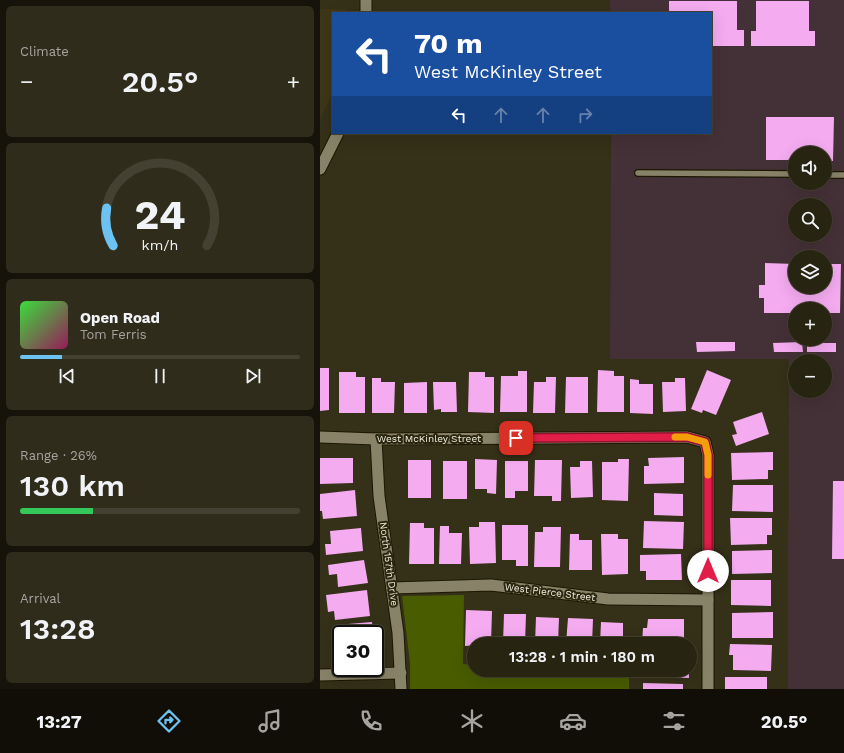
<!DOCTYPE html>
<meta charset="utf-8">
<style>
:root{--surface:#282412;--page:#302c1b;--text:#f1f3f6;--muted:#a5a49f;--line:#444132;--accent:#6cc3f2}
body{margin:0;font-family:"Work Sans",sans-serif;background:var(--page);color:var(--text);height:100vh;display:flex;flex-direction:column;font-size:15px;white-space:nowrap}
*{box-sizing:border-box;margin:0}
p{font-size:13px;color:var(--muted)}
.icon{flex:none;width:22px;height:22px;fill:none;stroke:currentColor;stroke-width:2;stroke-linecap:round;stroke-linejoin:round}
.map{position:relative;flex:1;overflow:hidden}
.details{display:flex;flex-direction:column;gap:6px;padding:6px;background:#16140a;width:320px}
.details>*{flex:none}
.hud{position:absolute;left:12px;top:12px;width:380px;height:122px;border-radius:0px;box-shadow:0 4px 16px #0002,0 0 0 1px var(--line);background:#1a4fa0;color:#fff;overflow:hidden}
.tools{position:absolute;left:468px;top:146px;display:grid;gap:8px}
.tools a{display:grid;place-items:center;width:44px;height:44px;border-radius:50%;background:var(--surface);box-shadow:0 4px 16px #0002,0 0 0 1px var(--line);font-size:20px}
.speed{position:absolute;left:12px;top:625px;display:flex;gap:8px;font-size:20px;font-weight:700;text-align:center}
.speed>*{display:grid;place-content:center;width:52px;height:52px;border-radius:50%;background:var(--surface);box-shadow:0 4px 16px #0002,0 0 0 1px var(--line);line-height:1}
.speed .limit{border:2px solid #111;border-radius:6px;background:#fff;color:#111}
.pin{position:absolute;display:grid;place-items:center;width:34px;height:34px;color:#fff;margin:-17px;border-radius:8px;box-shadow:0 2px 6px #0006}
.me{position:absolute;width:44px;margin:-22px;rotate:0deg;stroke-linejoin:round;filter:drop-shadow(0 0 3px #0008)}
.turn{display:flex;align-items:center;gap:14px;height:84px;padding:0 16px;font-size:18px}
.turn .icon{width:52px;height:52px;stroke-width:2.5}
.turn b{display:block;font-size:28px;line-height:34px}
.lanes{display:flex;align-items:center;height:38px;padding:0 16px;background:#0003;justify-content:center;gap:20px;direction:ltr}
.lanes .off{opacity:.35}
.big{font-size:30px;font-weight:600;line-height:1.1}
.details .tile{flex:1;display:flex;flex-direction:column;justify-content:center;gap:6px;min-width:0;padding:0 14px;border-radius:6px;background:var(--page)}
.details .dial{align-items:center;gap:0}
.dial svg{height:104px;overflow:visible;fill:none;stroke:var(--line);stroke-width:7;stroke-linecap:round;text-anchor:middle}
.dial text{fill:var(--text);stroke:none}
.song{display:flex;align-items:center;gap:12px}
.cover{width:48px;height:48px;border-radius:6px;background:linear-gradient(135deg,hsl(120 70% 55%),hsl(330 70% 35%))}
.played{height:4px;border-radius:2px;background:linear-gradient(90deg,var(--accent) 15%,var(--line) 15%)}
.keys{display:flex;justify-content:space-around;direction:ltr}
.heat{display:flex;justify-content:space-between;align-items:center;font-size:22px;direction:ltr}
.charge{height:6px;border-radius:3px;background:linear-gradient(90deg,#34c759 26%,var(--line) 0)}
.trip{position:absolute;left:147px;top:637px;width:230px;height:40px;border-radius:20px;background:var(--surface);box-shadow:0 4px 16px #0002,0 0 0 1px var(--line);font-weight:600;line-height:40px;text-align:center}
.tabs{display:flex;height:64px;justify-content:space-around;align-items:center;background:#100e07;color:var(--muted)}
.tabs .icon{width:28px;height:28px}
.tabs .active{color:var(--accent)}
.tabs b{font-size:18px;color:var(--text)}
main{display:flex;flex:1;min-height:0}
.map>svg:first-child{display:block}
</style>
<main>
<section class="details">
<div class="tile"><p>Climate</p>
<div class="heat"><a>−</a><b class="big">20.5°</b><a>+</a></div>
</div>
<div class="tile dial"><svg viewBox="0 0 100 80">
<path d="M14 69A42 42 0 1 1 86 69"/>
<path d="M14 69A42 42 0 0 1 9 40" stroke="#6cc3f2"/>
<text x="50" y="56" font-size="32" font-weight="700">24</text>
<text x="50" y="72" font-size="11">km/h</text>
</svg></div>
<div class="tile">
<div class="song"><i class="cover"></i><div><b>Open Road</b><p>Tom Ferris</p></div></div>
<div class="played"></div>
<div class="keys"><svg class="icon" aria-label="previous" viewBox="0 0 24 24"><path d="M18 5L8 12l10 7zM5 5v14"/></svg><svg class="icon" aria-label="pause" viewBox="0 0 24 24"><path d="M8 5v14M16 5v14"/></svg><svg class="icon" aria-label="next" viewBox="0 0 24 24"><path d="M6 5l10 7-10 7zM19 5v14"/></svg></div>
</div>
<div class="tile"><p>Range · 26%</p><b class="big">130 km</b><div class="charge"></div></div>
<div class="tile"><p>Arrival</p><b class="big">13:28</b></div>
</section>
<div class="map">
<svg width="524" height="689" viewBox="0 0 524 689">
<rect width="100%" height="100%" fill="#353018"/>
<path fill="#443137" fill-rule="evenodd" d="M290,0H524V689H468L469,359H290L291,133H391V13H290ZM475,153H505V183H475ZM475,205H505V235H475ZM475,257H505V287H475ZM475,309H505V339H475ZM475,361H505V391H475Z"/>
<path fill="#3d3617" d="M0,9H26V13H13V90L0,121Z"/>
<path fill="#495c00" d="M144,595L143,664L154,665V670H237L309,675V689H90V663L82,596Z"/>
<g fill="#f4abf0">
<path d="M349,1H417V30H424V46H391V13H349Z"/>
<path d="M436,1H489V31H495V46H431V31H436Z"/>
<path d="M446,117H514L513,161H505V153H475V160H446Z"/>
<path d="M445,263L475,264V287H505V264H521L520,313H505V309H475V313H444V298H439V285H445Z"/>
<path d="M376,342H415V351L377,352Z"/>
<path d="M482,342L483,352H454L453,343Z"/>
<rect x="487" y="343" width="29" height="9"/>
<path d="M0,368H9V410L0,411Z"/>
<path d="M278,370L294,371V376H304V412H277Z"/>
<path d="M387,370L411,380L396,415L383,410L382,413L371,409Z"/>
<path d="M198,371H207V412H180L181,376H198Z"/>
<path d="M19,372H36V377H45V413H19Z"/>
<path d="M149,372H165V377H174V413L148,412Z"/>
<path d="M226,377H236L235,413H213L214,382H226Z"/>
<path d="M246,377H268V413H245Z"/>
<path d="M52,378H61V382H75L74,413H52Z"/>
<path d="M355,378H365L366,411L343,412L342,382H355Z"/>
<path d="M310,379L319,380V384H333V414L310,413Z"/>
<path d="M107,382V413H84V383Z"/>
<path d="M113,382H136L137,412H121V409L114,410Z"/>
<path d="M442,412L449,434L416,446L412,435L417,434L413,422Z"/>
<path d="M453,452V470H448V479L412,480L411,453Z"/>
<path d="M364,457V483L324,484V466H329L328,458Z"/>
<path d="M0,458H33V483L0,484Z"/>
<path d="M155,459L177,460L176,494L167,493V489H155Z"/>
<path d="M298,459H309L308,501L282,500V462H298Z"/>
<rect x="88" y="460" width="23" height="38"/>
<path d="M215,460H242L241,501H232V496H214Z"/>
<rect x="123" y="461" width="24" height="38"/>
<path d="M185,461H208V491H195V498H185Z"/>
<path d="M260,461H272L273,497L251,498L250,467H260Z"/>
<path d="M513,481H524V559H512Z"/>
<path d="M413,485H453V512L412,511Z"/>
<path d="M35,490L37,516L3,519L2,511H0V494Z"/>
<path d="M334,493L363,494V516L334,515Z"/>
<path d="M410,518H452V535H447V544L411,545Z"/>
<path d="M324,521L364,522L363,549L323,548Z"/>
<path d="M159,522H175L176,563L150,564L149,527H159Z"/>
<path d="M90,523H104V528H114V564H89Z"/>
<path d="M182,525H208V566H196V560H182Z"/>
<path d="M120,526H129V533H142L141,564H119Z"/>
<path d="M223,527H241L240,567H214L215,532H223Z"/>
<path d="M41,528L43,551L6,555L5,544H11L10,531Z"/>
<path d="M250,534H259V540H272V570H249Z"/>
<path d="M281,534H298V539H308V574L282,575Z"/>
<path d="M452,550V573L412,574V551Z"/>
<path d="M361,554L362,580H326V571H320V555Z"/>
<path d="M44,560L48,583L18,587L17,574L9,575L8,565Z"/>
<path d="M411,580H451V606L411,605Z"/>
<path d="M47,590L50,616L15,620L14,611L8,612L6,595Z"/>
<path d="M146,610L172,611L171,644L145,646Z"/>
<path d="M453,612V638H412V613Z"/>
<path d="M184,614H206L205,644H183Z"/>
<path d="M216,617L239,618L238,644H215Z"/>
<path d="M248,618L273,619L272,644H246Z"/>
<path d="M328,619H364V644H322L323,628H327Z"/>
<path d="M52,622L53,634H21V650L19,651L16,625Z"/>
<path d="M281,622L303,623V644H280Z"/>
<path d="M60,634L61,646L55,647V635Z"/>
<path d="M410,644L452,645L451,671L413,670V655H409Z"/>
<path d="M329,670H369V678L329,677Z"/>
<rect x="405" y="677" width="42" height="12"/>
<path d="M323,683L363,684V689H323Z"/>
</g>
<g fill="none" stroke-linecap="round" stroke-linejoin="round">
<g stroke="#1c1702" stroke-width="8">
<g id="service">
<path d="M318,173L475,174"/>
<path d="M505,175H524"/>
</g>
</g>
<g stroke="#1c1702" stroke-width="13">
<g id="minor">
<path d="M0,437L56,439L367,437L385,442L388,455V689"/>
<path d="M56,439L59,496L78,633L81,689"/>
<path d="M72,588L171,585L288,599L388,600"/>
<path d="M0,675L81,673"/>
</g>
</g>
<g stroke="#1c1702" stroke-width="13">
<g id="tertiary">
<path d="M46,0V13"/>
<path d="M0,169L18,133"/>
</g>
</g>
<use href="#service" stroke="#888368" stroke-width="5.5"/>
<use href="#minor" stroke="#888368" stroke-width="11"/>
<use href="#tertiary" stroke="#888368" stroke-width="11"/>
</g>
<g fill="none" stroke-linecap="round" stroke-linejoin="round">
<g stroke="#92132f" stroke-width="10">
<path id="route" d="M196,438L367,437L385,442L388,455V571"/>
</g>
<use href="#route" stroke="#e11d48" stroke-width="7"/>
<path stroke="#f59e0b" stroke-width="7" d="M355,437H367L385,442L388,455V475"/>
</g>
<g text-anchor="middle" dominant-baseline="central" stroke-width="4" stroke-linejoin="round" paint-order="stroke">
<g font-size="10" fill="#f1efe0" stroke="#2b260e">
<text x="109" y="438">West McKinley Street</text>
<text transform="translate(69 564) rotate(82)">North 157th Drive</text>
<text transform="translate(230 592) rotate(7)">West Pierce Street</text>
</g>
</g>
</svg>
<div class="tools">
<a><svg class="icon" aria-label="sound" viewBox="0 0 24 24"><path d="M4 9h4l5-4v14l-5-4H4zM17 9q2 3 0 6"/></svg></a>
<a><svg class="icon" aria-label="search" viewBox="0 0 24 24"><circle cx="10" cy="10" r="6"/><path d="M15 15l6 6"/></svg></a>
<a><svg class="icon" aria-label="layers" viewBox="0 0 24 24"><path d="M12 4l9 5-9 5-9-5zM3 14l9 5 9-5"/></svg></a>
<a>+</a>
<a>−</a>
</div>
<div class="speed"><div class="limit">30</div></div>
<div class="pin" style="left:196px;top:438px;background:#d93025"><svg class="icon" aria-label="arrive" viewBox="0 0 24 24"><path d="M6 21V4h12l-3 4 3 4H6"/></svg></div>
<svg class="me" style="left:388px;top:571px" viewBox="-20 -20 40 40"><circle r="19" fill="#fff"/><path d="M0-13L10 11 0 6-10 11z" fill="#e11d48"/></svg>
<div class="trip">13:28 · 1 min · 180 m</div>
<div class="hud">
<div class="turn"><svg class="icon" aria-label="left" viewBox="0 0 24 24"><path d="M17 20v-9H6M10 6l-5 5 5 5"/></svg><div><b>70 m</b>West McKinley Street</div></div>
<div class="lanes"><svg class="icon" aria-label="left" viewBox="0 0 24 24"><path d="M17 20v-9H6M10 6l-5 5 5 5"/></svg><svg class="icon off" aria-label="ahead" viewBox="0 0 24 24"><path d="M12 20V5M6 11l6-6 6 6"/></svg><svg class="icon off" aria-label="ahead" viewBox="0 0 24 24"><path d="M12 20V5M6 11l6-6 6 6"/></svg><svg class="icon off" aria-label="right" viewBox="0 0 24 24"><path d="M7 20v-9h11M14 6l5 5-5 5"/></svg></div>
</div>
</div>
</main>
<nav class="tabs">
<b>13:27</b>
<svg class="icon active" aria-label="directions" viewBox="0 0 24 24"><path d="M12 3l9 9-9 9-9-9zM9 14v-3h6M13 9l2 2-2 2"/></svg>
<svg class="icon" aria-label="music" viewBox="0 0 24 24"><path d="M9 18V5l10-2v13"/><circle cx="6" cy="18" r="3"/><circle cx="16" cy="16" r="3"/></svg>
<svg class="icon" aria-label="phone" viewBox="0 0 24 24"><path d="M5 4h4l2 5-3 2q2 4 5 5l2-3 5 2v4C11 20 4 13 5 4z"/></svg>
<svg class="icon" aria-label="climate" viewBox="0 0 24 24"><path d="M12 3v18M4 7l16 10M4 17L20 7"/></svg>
<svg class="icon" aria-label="car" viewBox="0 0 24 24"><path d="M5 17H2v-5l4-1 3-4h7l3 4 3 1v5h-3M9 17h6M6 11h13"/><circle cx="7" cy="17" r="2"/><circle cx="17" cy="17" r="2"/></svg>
<svg class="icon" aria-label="filters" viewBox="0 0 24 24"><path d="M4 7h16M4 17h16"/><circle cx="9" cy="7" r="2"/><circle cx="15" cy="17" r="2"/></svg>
<b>20.5°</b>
</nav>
